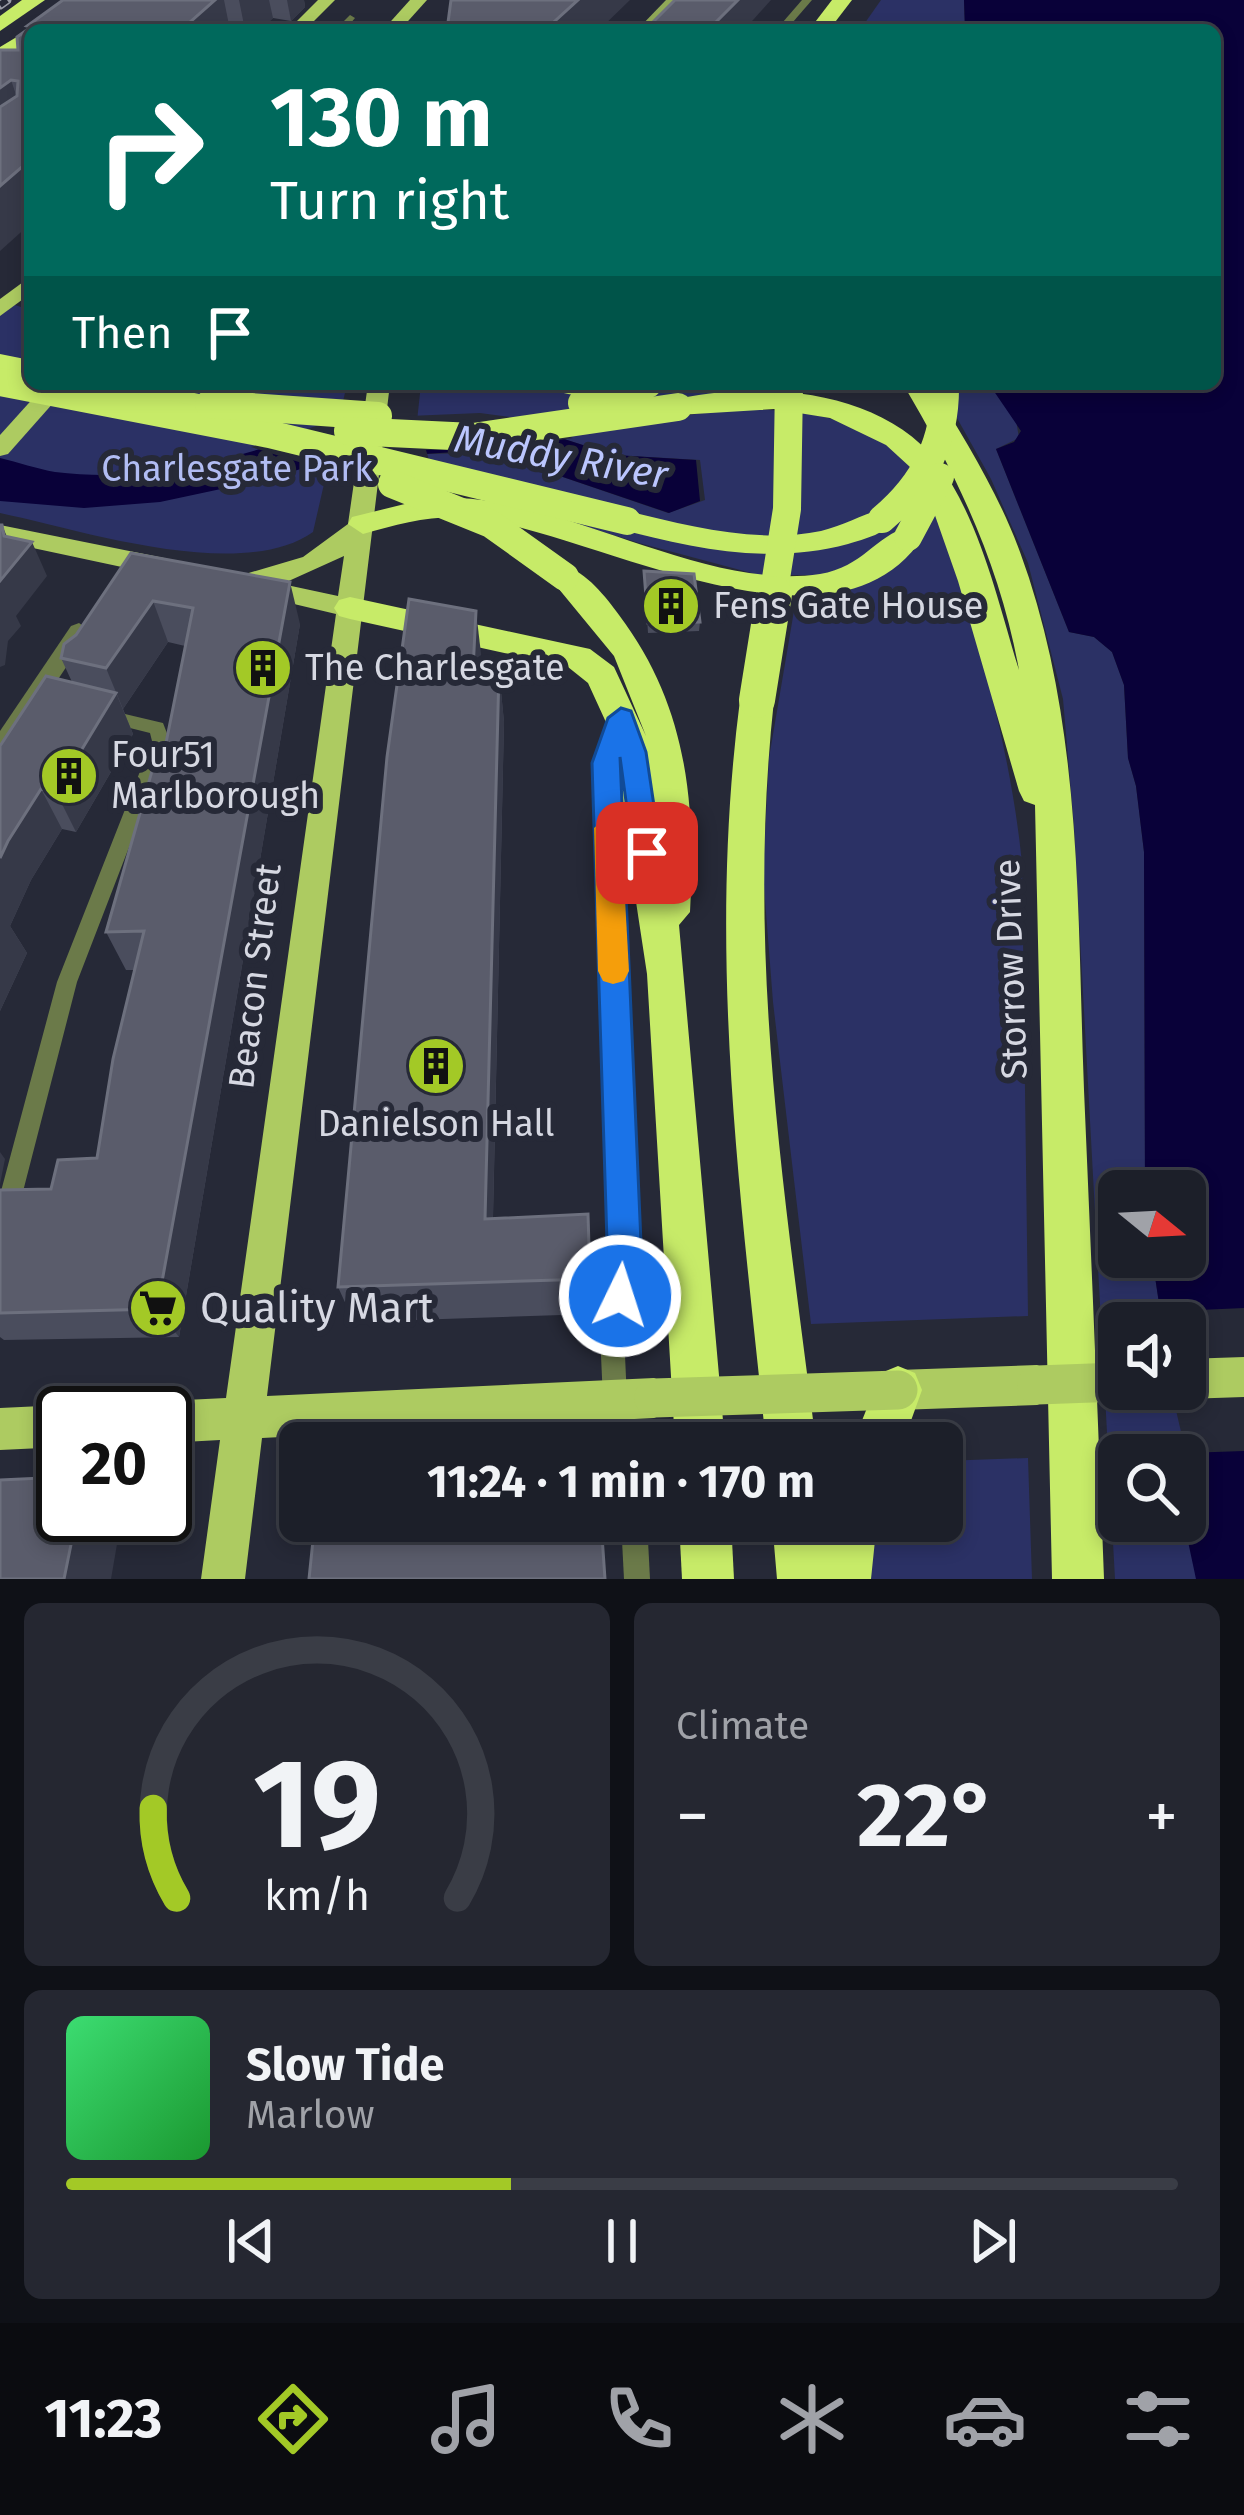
<!DOCTYPE html>
<meta charset="utf-8">
<style>
:root{--surface:#1c1f29;--page:#252731;--text:#f1f3f6;--muted:#a0a2a8;--line:#3a3d46;--accent:#a3c926}
body{margin:0;font-family:"Fira Sans",sans-serif;background:var(--page);color:var(--text);height:100vh;display:flex;flex-direction:column;font-size:45px;white-space:nowrap}
*{box-sizing:border-box;margin:0}
p{font-size:39px;color:var(--muted)}
.icon{flex:none;width:66px;height:66px;fill:none;stroke:currentColor;stroke-width:2;stroke-linecap:round;stroke-linejoin:round}
.map{position:relative;height:1579px;overflow:hidden}
.side{display:flex;flex-direction:column;gap:24px;padding:24px;background:#0f1117;flex:1}
.side>*{flex:none}
.guide{position:absolute;left:24px;top:24px;width:1197px;height:366px;border-radius:18px;box-shadow:0 6px 18px #0003,0 0 0 3px var(--line);background:#00695c;color:#fff;overflow:hidden}
.needle{width:78px;rotate:108deg}
.fabs{position:absolute;left:1098px;top:1170px;display:grid;gap:24px}
.fabs a{display:grid;place-items:center;width:108px;height:108px;border-radius:18px;background:var(--surface);box-shadow:0 6px 18px #0003,0 0 0 3px var(--line);font-size:60px}
.speed{position:absolute;left:36px;top:1386px;display:flex;gap:24px;font-size:60px;font-weight:700;text-align:center}
.speed>*{display:grid;place-content:center;width:156px;height:156px;border-radius:50%;background:var(--surface);box-shadow:0 6px 18px #0003,0 0 0 3px var(--line);line-height:1}
.speed .limit{border:6px solid #111;border-radius:18px;background:#fff;color:#111}
.pin{position:absolute;display:grid;place-items:center;width:102px;height:102px;color:#fff;margin:-51px;border-radius:24px;box-shadow:0 6px 18px #0006}
.me{position:absolute;width:132px;margin:-66px;rotate:4deg;stroke-linejoin:round;filter:drop-shadow(0 0 9px #0008)}
.turn{display:flex;align-items:center;gap:42px;height:252px;padding:0 48px;font-size:54px}
.turn .icon{width:156px;height:156px;stroke-width:2.5}
.turn b{display:block;font-size:84px;line-height:102px}
.then{display:flex;align-items:center;height:114px;padding:0 48px;background:#0003;gap:24px;font-size:45px}
.big{font-size:90px;font-weight:700;line-height:1.1}
.side .tile{flex:1;display:flex;flex-direction:column;justify-content:center;gap:18px;min-width:0;padding:0 42px;border-radius:18px;background:var(--page)}
.side .dial{align-items:center;gap:0}
.dial svg{height:312px;overflow:visible;fill:none;stroke:var(--line);stroke-width:7;stroke-linecap:round;text-anchor:middle}
.dial text{fill:var(--text);stroke:none}
.song{display:flex;align-items:center;gap:36px}
.cover{width:144px;height:144px;border-radius:18px;background:linear-gradient(135deg,hsl(140 70% 55%),hsl(130 70% 35%))}
.played{height:12px;border-radius:6px;background:linear-gradient(90deg,var(--accent) 40%,var(--line) 40%)}
.keys{display:flex;justify-content:space-around;direction:ltr}
.heat{display:flex;justify-content:space-between;align-items:center;font-size:66px;direction:ltr}
.side .tiles{flex:1;display:grid;gap:24px;grid-template-columns:1fr 1fr}
.tile:last-child{grid-column:span 2}
.trip{position:absolute;left:279px;top:1422px;width:684px;height:120px;border-radius:18px;background:var(--surface);box-shadow:0 6px 18px #0003,0 0 0 3px var(--line);font-weight:700;line-height:120px;text-align:center}
.tabs{display:flex;height:192px;justify-content:space-around;align-items:center;background:#0b0c10;color:var(--muted)}
.tabs .icon{width:84px;height:84px}
.tabs .selected{color:var(--accent)}
.tabs b{font-size:54px;color:var(--text)}
.map>svg:first-child{display:block}
</style>
<div class="map">
<svg width="1244" height="1579" viewBox="0 0 1244 1579">
<rect width="100%" height="100%" fill="#262937"/>
<g fill="#2b3165" fill-rule="evenodd">
<path d="M881,0H964L965,30H860Z"/>
<path d="M0,300L30,310V384H347L313,532C241,583 81,530 0,513Z"/>
<path d="M421,384H479L598,396L767,384V389L675,398L682,416C765,403 871,404 924,483C952,525 962,582 975,630C996,708 1014,783 1022,863L1028,1316L811,1324L773,1002L763,874L769,758L796,599L842,593L835,575H759L639,543L520,506L424,459L425,454L473,453L510,459L668,513L705,500L700,460L614,455L564,439L417,421Z"/>
<path d="M938,384H989L1016,420L1019,438L996,449L1069,632L1094,637L1112,652L1124,685L1128,758L1136,786L1144,852L1145,1191H1119V1257H1152L1162,1323H1119V1389H1177L1194,1468L1196,1579H1115L1074,827L1063,699L1028,563L991,479ZM1119,1455H1185V1521H1119Z"/>
<path d="M1028,1458L1032,1579H839L835,1521H942V1461Z"/>
</g>
<g fill="#090139">
<path d="M964,0H1244V1579H1196L1186,1532C1210,1506 1185,1422 1177,1389H1185V1323H1162L1152,1257H1185V1191H1145L1144,852L1136,786L1128,758L1124,685L1112,652L1094,637L1069,632L996,449L1014,442L1021,431L989,384H1215V30H965Z"/>
<path d="M307,433L564,439L614,455L696,460L700,501L669,513L510,459L455,452L330,460L268,479L160,502L84,508L0,501V458C18,462 37,469 55,472C142,483 226,463 307,433Z"/>
</g>
<g fill="#262937">
<path d="M480,413L526,419L573,438L496,449L426,450L429,460L318,468L251,447L338,419Z"/>
<path d="M1244,1308V1451L1186,1453L1171,1389H1185V1323H1156L1154,1312Z"/>
</g>
<g fill="none" stroke-linecap="round" stroke-linejoin="round">
<g fill="#6b7a49" fill-rule="evenodd">
<path d="M802,0H812L786,30H776Z"/>
<path d="M350,15L355,18L345,30H335Z"/>
<path d="M108,710L163,723L170,741L77,982L11,1238L8,1246L0,1249V1195L57,982L152,741L150,733L102,721L99,716Z"/>
<path d="M620,717L629,723L614,763L635,1243L624,1333L627,1400L637,1443H613L603,1400L600,1333L613,1243L596,763L611,723Z"/>
<path d="M621,1521H647L650,1579H624Z"/>
</g>
<path fill="#6b7a49" fill-rule="evenodd" d="M79,623L90,631L8,755L0,758V731L71,626Z"/>
<path fill="#90a857" fill-rule="evenodd" d="M666,0H679L651,30H637Z"/>
<g fill="#adcb61" fill-rule="evenodd">
<path d="M318,0H335L305,30H288Z"/>
<path d="M410,0H427L400,30H383Z"/>
<path d="M30,277V294L0,316V299Z"/>
<path d="M46,384H70L8,454L0,456V435Z"/>
<path d="M368,384H390L267,1396L654,1378L668,1384L674,1398L668,1412L654,1418L262,1438L245,1579H201L220,1440L165,1443V1413H148L165,1401L226,1398L336,614L243,592L238,581L242,575L303,557L348,524ZM344,556L338,596L282,584Z"/>
<path d="M0,525L164,558L177,567L164,576L0,541Z"/>
<path d="M1244,1357V1397L1185,1399L1171,1393L1169,1389H1185V1359Z"/>
<path d="M1037,1365L1051,1371L1057,1385L1051,1399L1037,1405L898,1410L884,1404L878,1390L884,1376L898,1370Z"/>
<path d="M63,1405L78,1413H63V1447L0,1450V1408Z"/>
</g>
<g fill="#c7eb68" fill-rule="evenodd">
<path d="M22,0H45L0,31V16Z"/>
<path d="M832,0H852L829,30H809Z"/>
<path d="M30,29L34,30H30V44L0,63V47Z"/>
<path d="M0,354L30,360V376L0,370Z"/>
<path d="M95,384H150L219,398L223,404L209,412L99,390Z"/>
<path d="M542,384H678C659,401 561,402 542,384Z"/>
<path d="M903,384H931C964,438 998,492 1020,552C1083,723 1077,910 1084,1090C1091,1253 1098,1416 1104,1579H1052L1035,805L1024,801L1019,791L958,581L931,504L910,467L886,445L830,418L774,409L678,415L664,407L668,401C753,380 879,387 937,462C980,519 998,602 1019,670C1000,565 957,475 903,384Z"/>
<path d="M458,498C575,503 706,591 820,574C863,567 875,536 908,527L923,537C834,673 593,531 472,518C435,514 399,524 363,534L348,524L352,517L417,501Z"/>
<path d="M882,509L897,519C887,533 865,539 848,544C769,565 694,549 616,528L612,521L627,511C689,526 756,544 821,531C842,526 861,515 882,509Z"/>
<path d="M565,566C586,572 606,597 619,615C687,705 696,802 690,912L679,925L725,1443H675L647,974L610,731L588,683L568,667L350,619L339,616L334,608L339,600L350,597L590,649L614,667L646,736L614,656L549,577L554,569Z"/>
<path d="M757,687L769,691L774,700C746,956 784,1190 816,1443H766C740,1190 707,955 740,700L745,691Z"/>
<path d="M898,1366L915,1373L922,1390L903,1443H853L881,1373Z"/>
<path d="M679,1521H731L734,1579H682Z"/>
<path d="M772,1521H824V1528L825,1521H877L871,1579H777Z"/>
</g>
<g stroke="#999ba6" stroke-width="9">
<path id="rail" d="M0,5L7,0"/>
</g>
<use href="#rail" stroke="#262937" stroke-width="6" stroke-dasharray="16" stroke-linecap="butt"/>
<g stroke="#adcb61" stroke-width="39">
<path d="M1037,1385L1119,1382"/>
<path d="M654,1398L898,1390"/>
</g>
<g stroke="#c7eb68" stroke-width="28">
<path d="M0,382L269,434L627,521"/>
<path d="M582,403L648,384"/>
<path d="M209,404L378,416"/>
<path d="M348,431L473,437L678,407"/>
<path d="M392,484L491,524L565,577"/>
<path d="M882,519C925,483 946,440 945,384"/>
<path d="M908,537L940,477"/>
<path d="M773,597L787,509L789,384"/>
</g>
<path stroke="#c7eb68" stroke-width="36" d="M757,700L774,594"/>
</g>
<g fill="#4a4d5d">
<path d="M63,0H304L305,7L291,21L273,18L260,30H30L0,251V50H18L28,29L27,26Z"/>
<path d="M131,553L300,624L179,1337L4,1340L0,1337V1190L51,1189L97,1158L134,970H126L106,932L166,743L185,646L168,642L123,709L133,734L76,832L62,829L31,880L10,926L27,953L0,1011V746L72,682L61,658Z"/>
<path d="M644,571L700,622L699,631L648,633Z"/>
<path d="M482,662V670L499,671L504,722L493,1218L588,1214L592,1314L354,1322L338,1287Z"/>
</g>
<g fill="#363948">
<path d="M215,0H224L230,30H181Z"/>
<path d="M239,0H269L273,18L260,30H245Z"/>
<path d="M287,0H304L305,7L291,21Z"/>
<path d="M578,0H630L599,30H545Z"/>
<path d="M738,0H771L744,30H708Z"/>
<path d="M11,80L27,127L0,147V88Z"/>
<path d="M30,160V224L0,251V186Z"/>
<path d="M2,525L17,560L32,542L47,576L16,616L21,626L8,641L5,665L0,667V581L4,536Z"/>
<path d="M290,582L300,624L179,1337L157,1309Z"/>
<path d="M153,601L168,642L123,709L106,668Z"/>
<path d="M476,611L482,662L479,721L473,670Z"/>
<path d="M499,671L504,722L492,1256L485,1219Z"/>
<path d="M116,693L133,734L76,832L56,792Z"/>
<path d="M41,789L62,829L31,880L10,926L27,953L0,1011V858L8,841Z"/>
<path d="M0,1152L5,1159L0,1184Z"/>
<path d="M77,1515H122L111,1579H64Z"/>
</g>
<g fill="#5a5c6b" stroke="#6d707e" stroke-width="3">
<path d="M63,0H215L181,30H30V160L0,186V107L17,96L18,81L11,80L0,88V50H18L17,37L31,27L27,26Z"/>
<path d="M451,0H578L545,30H447Z"/>
<path d="M675,0H738L708,30H645Z"/>
<path d="M0,525H2L4,536L32,542L0,581Z"/>
<path d="M131,553L290,582L157,1309L0,1313V1190L51,1189L58,1160L97,1158L113,1059L144,931L106,932L160,743H166L193,608L153,601L106,668L61,658L64,644L76,635Z"/>
<path d="M644,571L694,574L700,622L648,623Z"/>
<path d="M409,599L476,611L473,670L499,671L485,1219L588,1214L590,1279L338,1287L387,757Z"/>
<path d="M46,676L116,693L56,792L41,789L8,841L0,858V746Z"/>
<path d="M63,1477V1515H77L64,1579H0V1480Z"/>
<path d="M315,1521H601L605,1579H309Z"/>
</g>
<path fill="#1a73e8" stroke="#114b97" stroke-width="3" d="M621,708L631,711L646,752L661,853L657,861H637L633,853L620,757L641,1243L632,1308L620,1313L607,1308L602,1296L607,1243L592,763L608,718Z"/>
<path fill="#f59e0b" d="M607,817L621,828L629,971L624,981L613,984L603,981L598,971L594,828Z"/>
<defs>
<g id="building-disc" transform="scale(3)"><circle r="9.5" fill="#a3c926" stroke="#262937"/><path d="M-4-6H4V6H1V3H-1V6H-4ZM-2.5-4.3h1.7v1.8h-1.7ZM.8-4.3h1.7v1.8H.8ZM-2.5-1h1.7V.8h-1.7ZM.8-1h1.7V.8H.8Z" fill="#111"/></g>
<g id="supermarket-disc" transform="scale(3)"><circle r="9.5" fill="#a3c926" stroke="#262937"/><path d="M-6-5.5h2.5l.6 2H6L4.5 2H-2.5L-4.4-4H-6ZM-1.5 3.2a1.3 1.3 0 1 0 .1 0ZM3 3.2a1.3 1.3 0 1 0 .1 0Z" fill="#111"/></g>
</defs>
<g fill-rule="evenodd">
<use href="#building-disc" x="671" y="606"/>
<use href="#building-disc" x="263" y="668"/>
<use href="#building-disc" x="69" y="776"/>
<use href="#building-disc" x="436" y="1066"/>
<use href="#supermarket-disc" x="158" y="1308"/>
</g>
<g text-anchor="middle" dominant-baseline="central" stroke-width="12" stroke-linejoin="round" paint-order="stroke">
<g font-size="36" fill="#b1bcf3" stroke="#262937">
<text x="237" y="469">Charlesgate Park</text>
</g>
<g font-size="36" fill="#d6d8e2" stroke="#262937" text-anchor="start">
<text x="713" y="606">Fens Gate House</text>
<text x="305" y="668">The Charlesgate</text>
<text x="111" y="755">Four51<tspan x="111" dy="41">Marlborough</tspan></text>
<text x="436" y="1124" text-anchor="middle">Danielson Hall</text>
</g>
<g font-size="36" fill="#d6d8e2" stroke="#262937">
<text transform="translate(1011 969) rotate(-92)">Storrow Drive</text>
<text transform="translate(255 976) rotate(-83)">Beacon Street</text>
</g>
<g font-size="39" font-style="italic" fill="#bbc6fe" stroke="#262937">
<text transform="translate(561 457) rotate(10)">Muddy River</text>
</g>
<g font-size="42" fill="#d6d8e2" stroke="#262937" text-anchor="start">
<text x="200" y="1308">Quality Mart</text>
</g>
</g>
</svg>
<div class="fabs">
<a><svg class="needle" viewBox="-14 -14 28 28"><path d="M0-13l5 13h-10z" fill="#e53935"/><path d="M0 13l5-13h-10z" fill="#a0a2a8"/></svg></a>
<a><svg class="icon" aria-label="sound" viewBox="0 0 24 24"><path d="M4 9h4l5-4v14l-5-4H4zM17 9q2 3 0 6"/></svg></a>
<a><svg class="icon" aria-label="search" viewBox="0 0 24 24"><circle cx="10" cy="10" r="6"/><path d="M15 15l6 6"/></svg></a>
</div>
<div class="speed"><div class="limit">20</div></div>
<div class="pin" style="left:647px;top:853px;background:#d93025"><svg class="icon" aria-label="arrive" viewBox="0 0 24 24"><path d="M6 21V4h12l-3 4 3 4H6"/></svg></div>
<svg class="me" style="left:620px;top:1296px" viewBox="-20 -20 40 40"><circle r="17" fill="#1a73e8" stroke="#fff" stroke-width="3"/><path d="M0-11L8 9 0 5-8 9z" fill="#fff"/></svg>
<div class="trip">11:24 · 1 min · 170 m</div>
<div class="guide">
<div class="turn"><svg class="icon" aria-label="right" viewBox="0 0 24 24"><path d="M7 20v-9h11M14 6l5 5-5 5"/></svg><div><b>130 m</b>Turn right</div></div>
<div class="then">Then<svg class="icon" aria-label="arrive" viewBox="0 0 24 24"><path d="M6 21V4h12l-3 4 3 4H6"/></svg></div>
</div>
</div>
<section class="side">
<div class="tiles">
<div class="tile dial"><svg viewBox="0 0 100 80">
<path d="M14 69A42 42 0 1 1 86 69"/>
<path d="M14 69A42 42 0 0 1 8 46" stroke="#a3c926"/>
<text x="50" y="56" font-size="32" font-weight="700">19</text>
<text x="50" y="72" font-size="11">km/h</text>
</svg></div>
<div class="tile"><p>Climate</p>
<div class="heat"><a>−</a><b class="big">22°</b><a>+</a></div>
</div>
<div class="tile">
<div class="song"><i class="cover"></i><div><b>Slow Tide</b><p>Marlow</p></div></div>
<div class="played"></div>
<div class="keys"><svg class="icon" aria-label="previous" viewBox="0 0 24 24"><path d="M18 5L8 12l10 7zM5 5v14"/></svg><svg class="icon" aria-label="pause" viewBox="0 0 24 24"><path d="M8 5v14M16 5v14"/></svg><svg class="icon" aria-label="next" viewBox="0 0 24 24"><path d="M6 5l10 7-10 7zM19 5v14"/></svg></div>
</div>
</div>
</section>
<nav class="tabs">
<b>11:23</b>
<svg class="icon selected" aria-label="directions" viewBox="0 0 24 24"><path d="M12 3l9 9-9 9-9-9zM9 14v-3h6M13 9l2 2-2 2"/></svg>
<svg class="icon" aria-label="music" viewBox="0 0 24 24"><path d="M9 18V5l10-2v13"/><circle cx="6" cy="18" r="3"/><circle cx="16" cy="16" r="3"/></svg>
<svg class="icon" aria-label="phone" viewBox="0 0 24 24"><path d="M5 4h4l2 5-3 2q2 4 5 5l2-3 5 2v4C11 20 4 13 5 4z"/></svg>
<svg class="icon" aria-label="climate" viewBox="0 0 24 24"><path d="M12 3v18M4 7l16 10M4 17L20 7"/></svg>
<svg class="icon" aria-label="car" viewBox="0 0 24 24"><path d="M5 17H2v-5l4-1 3-4h7l3 4 3 1v5h-3M9 17h6M6 11h13"/><circle cx="7" cy="17" r="2"/><circle cx="17" cy="17" r="2"/></svg>
<svg class="icon" aria-label="filters" viewBox="0 0 24 24"><path d="M4 7h16M4 17h16"/><circle cx="9" cy="7" r="2"/><circle cx="15" cy="17" r="2"/></svg>
</nav>
